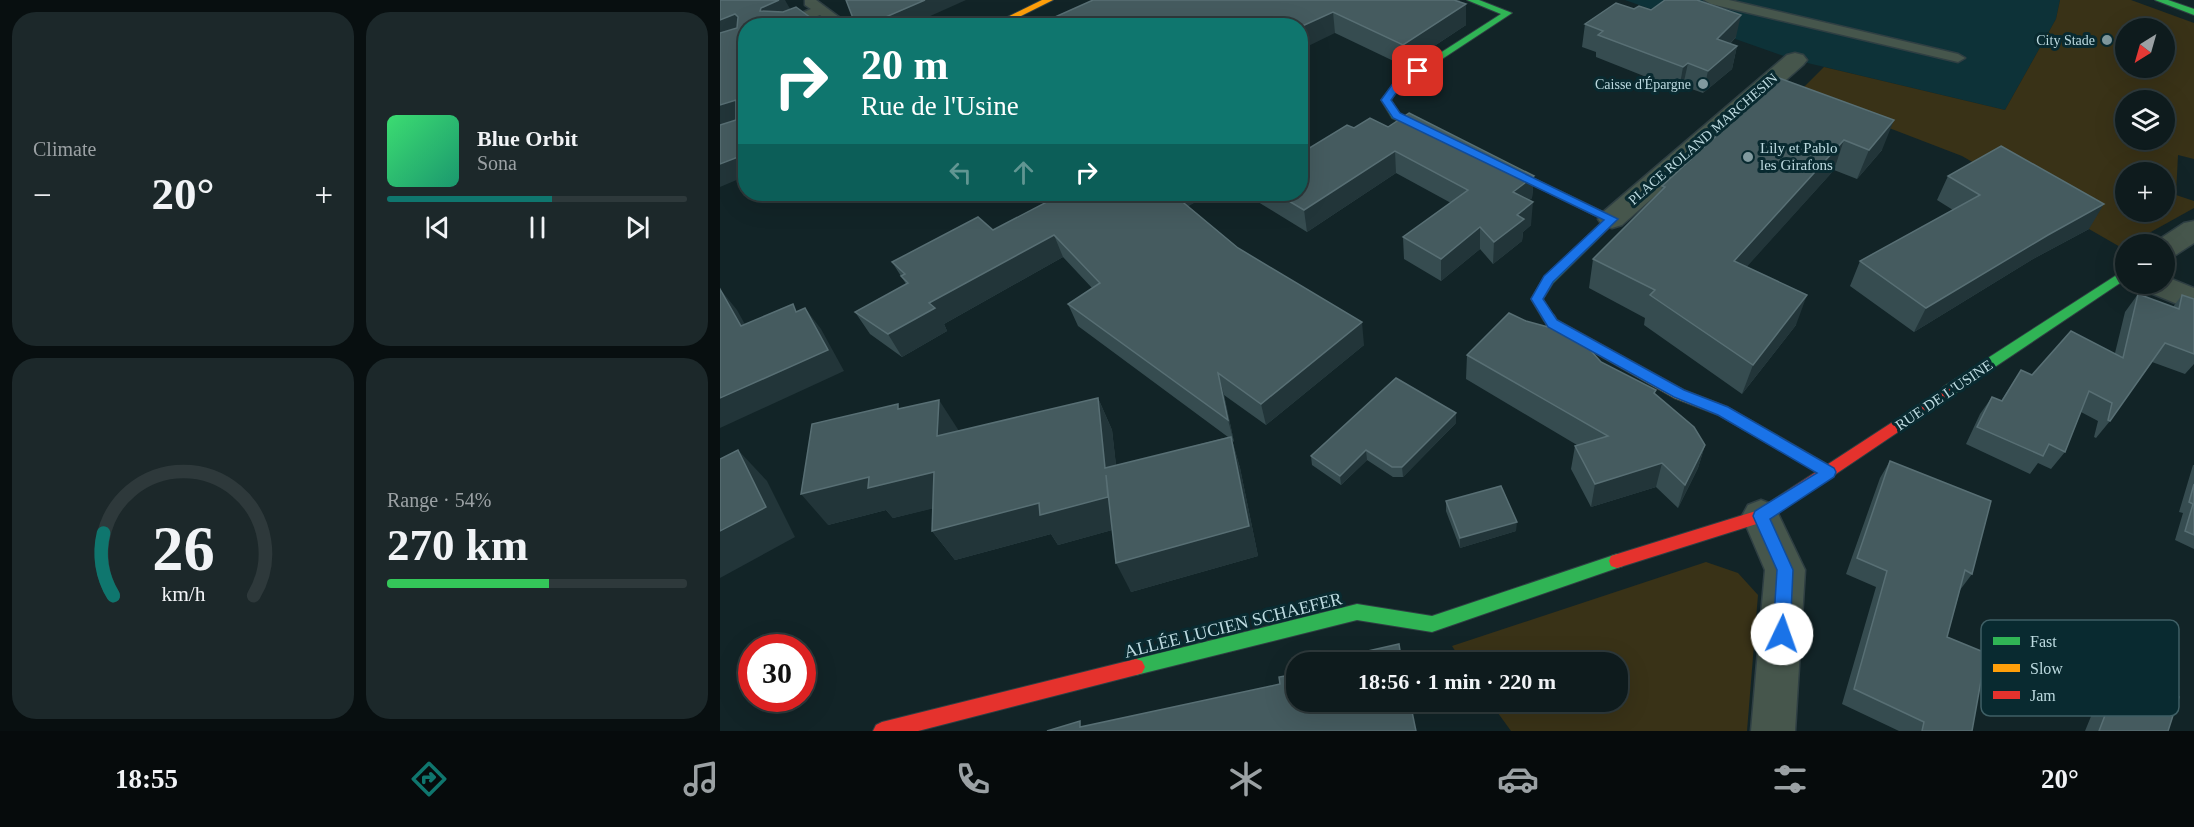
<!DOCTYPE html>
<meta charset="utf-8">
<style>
:root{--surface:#0e1b1d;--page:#1c282a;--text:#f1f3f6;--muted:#9ba1a4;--line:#2e393b;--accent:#0f766e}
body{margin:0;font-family:Georgia,serif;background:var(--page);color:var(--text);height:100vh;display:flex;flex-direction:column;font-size:22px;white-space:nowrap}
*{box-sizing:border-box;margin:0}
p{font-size:20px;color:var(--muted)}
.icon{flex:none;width:33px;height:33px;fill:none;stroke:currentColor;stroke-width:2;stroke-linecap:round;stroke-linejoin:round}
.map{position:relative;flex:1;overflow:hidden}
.side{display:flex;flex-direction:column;gap:12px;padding:12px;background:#080f10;width:720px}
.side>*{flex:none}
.top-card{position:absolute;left:18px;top:18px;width:570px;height:183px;border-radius:24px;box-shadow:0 6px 24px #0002,0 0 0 2px var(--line);background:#0f766e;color:#fff;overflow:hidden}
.needle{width:39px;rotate:217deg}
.tools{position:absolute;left:1395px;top:18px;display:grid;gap:12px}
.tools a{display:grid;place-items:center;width:60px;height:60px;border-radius:50%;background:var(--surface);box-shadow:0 6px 24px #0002,0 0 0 2px var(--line);font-size:30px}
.speed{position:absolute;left:18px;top:634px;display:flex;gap:12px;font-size:30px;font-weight:700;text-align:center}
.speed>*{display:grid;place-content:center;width:78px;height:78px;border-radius:50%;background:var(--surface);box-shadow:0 6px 24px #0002,0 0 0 2px var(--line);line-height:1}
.speed .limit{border:9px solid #d22;background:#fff;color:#111}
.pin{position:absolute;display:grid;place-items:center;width:51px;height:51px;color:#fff;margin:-26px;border-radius:12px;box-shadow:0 3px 9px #0006}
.me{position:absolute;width:66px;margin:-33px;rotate:3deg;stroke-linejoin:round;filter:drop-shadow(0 0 4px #0008)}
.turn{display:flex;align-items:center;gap:21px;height:126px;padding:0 24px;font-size:27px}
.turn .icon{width:78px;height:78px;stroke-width:2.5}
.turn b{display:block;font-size:42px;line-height:51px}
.lanes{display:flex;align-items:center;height:57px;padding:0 24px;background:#0003;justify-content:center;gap:30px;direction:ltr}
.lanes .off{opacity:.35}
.big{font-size:45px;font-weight:600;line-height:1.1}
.side .tile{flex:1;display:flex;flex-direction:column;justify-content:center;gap:9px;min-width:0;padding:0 21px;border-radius:24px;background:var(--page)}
.side .dial{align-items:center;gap:0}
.dial svg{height:156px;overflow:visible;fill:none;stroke:var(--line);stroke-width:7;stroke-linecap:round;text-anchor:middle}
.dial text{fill:var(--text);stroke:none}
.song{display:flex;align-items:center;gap:18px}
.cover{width:72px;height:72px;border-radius:9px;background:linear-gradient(135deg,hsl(140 70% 55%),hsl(160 70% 35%))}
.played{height:6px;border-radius:3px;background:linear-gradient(90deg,var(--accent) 55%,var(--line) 55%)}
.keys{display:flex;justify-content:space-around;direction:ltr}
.heat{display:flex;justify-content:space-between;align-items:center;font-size:33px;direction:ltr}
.charge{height:9px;border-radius:4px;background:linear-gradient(90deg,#34c759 54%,var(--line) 0)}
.side .tiles{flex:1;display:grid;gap:12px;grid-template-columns:repeat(2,1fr)}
.trip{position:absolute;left:566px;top:652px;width:342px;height:60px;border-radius:24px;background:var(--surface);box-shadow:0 6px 24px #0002,0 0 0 2px var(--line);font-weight:600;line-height:60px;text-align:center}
.menu{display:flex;height:96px;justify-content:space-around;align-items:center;background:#060b0c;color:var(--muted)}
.menu .icon{width:42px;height:42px}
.menu .current{color:var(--accent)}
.menu b{font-size:27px;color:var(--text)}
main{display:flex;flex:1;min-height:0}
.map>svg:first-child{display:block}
</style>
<main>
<section class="side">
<div class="tiles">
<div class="tile"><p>Climate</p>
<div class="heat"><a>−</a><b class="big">20°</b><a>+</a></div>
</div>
<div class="tile">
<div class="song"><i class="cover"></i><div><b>Blue Orbit</b><p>Sona</p></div></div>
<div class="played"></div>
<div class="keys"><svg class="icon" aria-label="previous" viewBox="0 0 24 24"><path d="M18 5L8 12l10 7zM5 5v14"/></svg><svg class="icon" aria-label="pause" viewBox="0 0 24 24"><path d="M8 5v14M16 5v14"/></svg><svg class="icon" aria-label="next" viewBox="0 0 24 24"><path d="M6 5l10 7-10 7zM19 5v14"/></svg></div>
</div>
<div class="tile dial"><svg viewBox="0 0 100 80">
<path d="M14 69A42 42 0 1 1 86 69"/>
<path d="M14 69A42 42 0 0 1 9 37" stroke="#0f766e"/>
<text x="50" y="56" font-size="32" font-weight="700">26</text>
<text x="50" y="72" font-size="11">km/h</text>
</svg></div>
<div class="tile"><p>Range · 54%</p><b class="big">270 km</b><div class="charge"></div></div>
</div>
</section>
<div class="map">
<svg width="1474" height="731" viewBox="0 0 1474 731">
<rect width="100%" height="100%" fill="#122427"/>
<path fill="#0d3238" d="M905,0H1340L1336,19L1285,110L1075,60Z"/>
<g fill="#393217" fill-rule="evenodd">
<path d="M1340,0H1411L1474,23V159L1458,155L1456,195L1474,201V208L1402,248L1242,156L1078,93L1104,67L1285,110L1336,19ZM1406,28H1444V68H1406ZM1406,100H1444V140H1406ZM1406,172H1444V212H1406Z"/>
<path d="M986,562L1018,573L1038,595L1027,731H791L770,702H897V663H743L732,646Z"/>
</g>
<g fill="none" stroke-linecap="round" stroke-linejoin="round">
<g stroke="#2f3f43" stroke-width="3">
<g id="lane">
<path d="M85,0H96L131,26H114L100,15L72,26H51L91,9L85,5Z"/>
<path d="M984,0H1009L1238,54L1245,58L1238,62L991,4Z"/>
</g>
</g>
<g stroke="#2f3f43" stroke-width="3">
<g id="street">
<path d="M1075,53L1083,55L1087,60L1083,65L902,225L892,228L882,225L878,219L882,213L1067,55Z"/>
<path d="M1474,221V243L1454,256L1444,259V244H1432L1464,223Z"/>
<path d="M1444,276L1474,288V311L1426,291L1422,284H1444Z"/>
<path d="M1041,500L1054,505L1085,570L1075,731H1031L1045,570L1022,516L1028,505Z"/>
</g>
</g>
<g stroke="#2f3f43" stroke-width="2">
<g id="fast">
<path d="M747,0H759L792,13L681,86L671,100L680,114L726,135L727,137L722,140L672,118L661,100L675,82L781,14Z"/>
<path d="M1435,0H1448L1474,9V15Z"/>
<path d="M774,159L898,219L833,283L823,299L835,318L834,321H824L811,299L824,277L884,220L770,164L769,162Z"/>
<path d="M1406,269V279L1233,395H1223L1221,391L1223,387Z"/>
<path d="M897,554L903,556L905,561L903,566L712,632L637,620L416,675L410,673L407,667L410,661L416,659L637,604L712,616Z"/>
</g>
</g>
<g stroke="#2f3f43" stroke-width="2">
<g id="slow">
<path d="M322,0H333L281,26H269Z"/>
<path d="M829,313L834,315L837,320L964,390L1008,407L1114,468L1116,472L1114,476L1109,478L1104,476L998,415L954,398L827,326L823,318Z"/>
</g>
</g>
<g stroke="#2f3f43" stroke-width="2">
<g id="jam">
<path d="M1228,386L1233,387L1235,391L1233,395L1046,521L897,568L891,566L889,561L891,556L1036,511Z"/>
<path d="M416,659L422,661L425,667L422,673L416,675L198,731H153L156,725L162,722Z"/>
</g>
</g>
<use href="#lane" fill="#46564c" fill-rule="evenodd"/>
<use href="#street" fill="#46564c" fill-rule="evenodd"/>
<use href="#fast" fill="#30b455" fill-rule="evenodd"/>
<use href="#slow" fill="#ff9f0a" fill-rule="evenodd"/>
<use href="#jam" fill="#e5322d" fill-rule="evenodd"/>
</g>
<g fill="#364c50">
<path d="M740,2L746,25L684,66L615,33L580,26H328L326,21Z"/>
<path d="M914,9L931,10L1016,37L1010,44L1017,46L1012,69L983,93L963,86L959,90L876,57V52L862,47L865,24Z"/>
<path d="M1059,78L1162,150L1137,179L1114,170L1026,267L1076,325L1022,394L924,325L925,318L869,288L873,259L940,192L942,186Z"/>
<path d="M668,127L814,176L812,198L809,200L811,225L803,232L802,241L773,264L760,249L721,281L684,259L683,237L731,203L676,173L587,232L525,194H580L583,152L634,128Z"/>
<path d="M1228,176L1369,229L1313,259L1194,332L1130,286L1140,261L1233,210L1217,200Z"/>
<path d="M490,194L468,206L518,248L644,345L546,425L504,395L514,442L512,440L520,468L538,556L411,592L392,530L338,545L331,534L235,560L212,531L213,508L173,518L166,510L108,525L181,408L239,431L378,398L392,430L396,466L508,437L358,326L348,304L372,288L343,257L224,324L227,331L182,357L150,334L135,312L186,284L172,262L273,230Z"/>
<path d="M1418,294L1453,307L1462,295L1474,299V364L1465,374L1432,362L1390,421L1376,438L1374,437L1378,421L1361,412L1345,452L1331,469L1318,463L1310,474L1246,444L1260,414L1272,397L1281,401L1301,370L1312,375L1395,353L1405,312Z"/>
<path d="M747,355L881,362L935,394L985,445L978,468L958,508L936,487L871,507L851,469L855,446L857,445L746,379Z"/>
<path d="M736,423L683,477H673L647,460L621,485L592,465L591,456Z"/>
<path d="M1170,461L1252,574L1240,590L1227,637L1252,731H1179L1122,704L1156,587L1126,574L1160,478Z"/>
<path d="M1473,465H1474V549L1455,540L1463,513L1459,512Z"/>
<path d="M726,501L796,531L740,548L726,511Z"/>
<path d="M1402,671L1448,731H1365L1383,687Z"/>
</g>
<g fill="#223539">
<path d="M59,0H65L73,14L40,11L41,8Z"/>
<path d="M205,0H246L188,26H145Z"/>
<path d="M734,0H740V8L746,4V25L684,66L683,45Z"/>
<path d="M613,12L615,33L580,50V27Z"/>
<path d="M15,14L25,31L0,40V20Z"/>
<path d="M1021,15L1016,37L992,61L997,39Z"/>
<path d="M1017,46L1012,69L983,93L988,71Z"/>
<path d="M968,63L963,86L959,90L963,67Z"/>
<path d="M16,100L26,118L0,126V105Z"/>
<path d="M1174,120L1162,150L1137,179L1149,150Z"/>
<path d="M1124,140L1114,170L1005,291L1014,261Z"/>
<path d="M675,151L676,173L587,232L584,210Z"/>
<path d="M26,154V176L0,187V164Z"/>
<path d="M814,176L812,198L792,214L793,192Z"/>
<path d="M451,194H490L456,213Z"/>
<path d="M813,202L811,225L803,232L802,241L773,264L774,242L797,215Z"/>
<path d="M1384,204L1369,229L1313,259L1194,332L1206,308L1328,235Z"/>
<path d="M760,227V249L721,281V259Z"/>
<path d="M334,235L343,257L224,324L227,331L182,357L168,334L209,303Z"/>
<path d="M0,289L17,310L38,348L21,326Z"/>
<path d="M1087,295L1076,325L1022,394L1033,365Z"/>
<path d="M85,308L101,329L124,371L0,428V398Z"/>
<path d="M642,322L644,345L546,425L541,404Z"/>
<path d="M498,373L504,395L514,442L508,420Z"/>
<path d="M378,398L392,430L400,499L385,468Z"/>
<path d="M219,400L239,431L217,436Z"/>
<path d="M736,413V423L683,477L682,467Z"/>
<path d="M511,437L520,468L538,556L411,592L396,563Z"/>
<path d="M985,445L978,468L958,508L965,485Z"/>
<path d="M18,450L47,481L75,537L0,578V531Z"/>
<path d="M646,450L647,460L621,485L620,476Z"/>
<path d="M942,463L936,487L871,507L875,484Z"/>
<path d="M214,472L236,503L173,518L166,510L108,525L81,494L149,477Z"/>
<path d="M388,497L403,527L338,545L331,534L235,560L212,531L319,503Z"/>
<path d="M797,522L796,531L740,548V538Z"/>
</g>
<g fill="#455b5f" stroke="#586f74" stroke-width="1.5">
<path d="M0,0H59L41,8L40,11L63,12L76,7L102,26H26V154L0,164V125L16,120V100L0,105V33L17,28L18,17L15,14L0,20Z"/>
<path d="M126,0H205L145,26H136Z"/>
<path d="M373,0H734L746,4L683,45L613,12L580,27V26H337L326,21Z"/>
<path d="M945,0H977L1021,15L997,39L1017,46L988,71L968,63L963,67L878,35L883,31L865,24L896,3L914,9L919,6L931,10Z"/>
<path d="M1059,78L1174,120L1149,150L1124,140L1014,261L1087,295L1033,365L930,295L935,290L873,259L945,187L942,186Z"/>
<path d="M689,113L814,176L793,192L813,202L797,215L804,219L774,242L760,227L721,259L683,237L748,190L675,151L584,210L557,194H580V151L583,152L627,125L634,128L650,118L668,127Z"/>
<path d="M1281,146L1384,204L1328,235L1206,308L1140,261L1260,195L1228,176Z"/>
<path d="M342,194H453L518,248L642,322L541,404L498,373L508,420L348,304L380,283L334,235L209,303L215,308L168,334L135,312L188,283L181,276L185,274L172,262L258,217L273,230Z"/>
<path d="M0,289L21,326L73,304L76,312L85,308L108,350L0,398Z"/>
<path d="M1418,294L1459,309L1462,295L1474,299V354L1445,343L1390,421L1388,420L1392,403L1369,391L1345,452L1329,444L1323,456L1257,427L1272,397L1282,401L1301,370L1312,375L1351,331L1403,358Z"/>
<path d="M789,313L806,321L839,330L864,343L881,362L936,390L934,393L974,427L985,445L965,485L942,463L875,484L855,446L888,436L747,355Z"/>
<path d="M676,378L736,413L682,467H672L646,450L620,476L591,456Z"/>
<path d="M378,398L385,468L511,437L529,526L396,563L386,475L388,497L320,515L319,503L212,531L214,472L148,488L149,477L81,494L92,424L178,404V409L219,400L217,436Z"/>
<path d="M18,450L46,507L0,531V459Z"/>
<path d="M1170,461L1271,501L1252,574L1245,570L1227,637L1266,653L1252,731H1202L1204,722L1134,689L1167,571L1137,558Z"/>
<path d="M1474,484V535L1465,531L1473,504L1469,502Z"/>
<path d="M781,486L797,522L740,538L726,501Z"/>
<path d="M679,644L682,663H624L644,659L643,652Z"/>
<path d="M1402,671L1459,697L1448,731H1379Z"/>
<path d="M576,674V702H690L696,731H327L360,721V727L560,684L559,677Z"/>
</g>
<path fill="#1a73e8" stroke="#114b97" stroke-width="1.5" d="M694,69L703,71L681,86L671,100L680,113L898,219L833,282L823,299L837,320L964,390L1008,407L1114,468L1116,472L1114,477L1050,519L1073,570L1070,634L1068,640L1062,642L1056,640L1053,634L1057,570L1033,516L1035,511L1097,473L998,415L954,397L828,327L811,299L824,276L884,220L673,118L661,100L674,82Z"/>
<g fill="#819a9f" stroke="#092a30" stroke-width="2">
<circle cx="1387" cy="40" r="6"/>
<circle cx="983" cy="84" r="6"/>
<circle cx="1028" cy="157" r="6"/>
</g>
<g text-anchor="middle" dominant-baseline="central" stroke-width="6" stroke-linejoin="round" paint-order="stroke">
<g font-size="14" fill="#bddae0" stroke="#092a30" text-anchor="end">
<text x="1375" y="40">City Stade</text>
<text x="971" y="84">Caisse d'Épargne</text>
</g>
<g font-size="14" fill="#bddae0" stroke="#092a30">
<text transform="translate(983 139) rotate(-41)">PLACE ROLAND MARCHESIN</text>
</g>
<g font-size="15" fill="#bddae0" stroke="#092a30" text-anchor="start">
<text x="1040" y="148">Lily et Pablo<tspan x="1040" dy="17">les Girafons</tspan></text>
</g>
<g font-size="15" fill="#bddae0" stroke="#092a30">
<text transform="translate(1224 395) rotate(-34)">RUE DE L'USINE</text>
</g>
<g font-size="18" fill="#bddae0" stroke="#092a30">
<text transform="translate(513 625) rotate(-14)">ALLÉE LUCIEN SCHAEFER</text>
</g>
</g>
<rect x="1261" y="620" width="198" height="96" rx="9" fill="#092a30" stroke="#3f5f65" stroke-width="1.5"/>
<rect x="1273" y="637" width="27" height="8" fill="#30b455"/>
<rect x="1273" y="664" width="27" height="8" fill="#ff9f0a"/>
<rect x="1273" y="691" width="27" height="8" fill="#e5322d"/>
<g font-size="16" fill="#bddae0">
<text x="1310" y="647">Fast</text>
<text x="1310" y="674">Slow</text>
<text x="1310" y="701">Jam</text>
</g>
</svg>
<div class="tools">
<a><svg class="needle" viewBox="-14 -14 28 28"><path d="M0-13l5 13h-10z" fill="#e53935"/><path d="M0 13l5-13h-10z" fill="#9ba1a4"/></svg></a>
<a><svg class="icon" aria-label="layers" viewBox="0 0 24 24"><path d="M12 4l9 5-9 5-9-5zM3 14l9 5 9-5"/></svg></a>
<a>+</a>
<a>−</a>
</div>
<div class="speed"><div class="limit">30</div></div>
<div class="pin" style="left:698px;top:71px;background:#d93025"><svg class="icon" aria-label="arrive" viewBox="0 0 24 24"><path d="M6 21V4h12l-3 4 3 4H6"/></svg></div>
<svg class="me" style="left:1062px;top:634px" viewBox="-20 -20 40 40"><circle r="19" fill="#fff"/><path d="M0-13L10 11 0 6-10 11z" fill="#1a73e8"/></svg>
<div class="trip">18:56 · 1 min · 220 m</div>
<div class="top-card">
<div class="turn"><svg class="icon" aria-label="right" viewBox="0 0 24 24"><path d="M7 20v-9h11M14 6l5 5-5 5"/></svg><div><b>20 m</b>Rue de l'Usine</div></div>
<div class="lanes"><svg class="icon off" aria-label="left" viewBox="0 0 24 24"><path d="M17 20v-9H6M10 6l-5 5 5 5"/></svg><svg class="icon off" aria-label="ahead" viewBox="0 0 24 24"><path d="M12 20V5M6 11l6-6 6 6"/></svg><svg class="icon" aria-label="right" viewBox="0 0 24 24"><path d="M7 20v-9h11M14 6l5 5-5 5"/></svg></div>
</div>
</div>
</main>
<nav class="menu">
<b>18:55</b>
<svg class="icon current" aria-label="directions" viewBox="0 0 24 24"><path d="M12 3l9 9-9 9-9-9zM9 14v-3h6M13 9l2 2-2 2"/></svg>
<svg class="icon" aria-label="music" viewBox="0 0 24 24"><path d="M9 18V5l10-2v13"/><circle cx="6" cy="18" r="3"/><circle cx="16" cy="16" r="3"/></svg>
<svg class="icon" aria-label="phone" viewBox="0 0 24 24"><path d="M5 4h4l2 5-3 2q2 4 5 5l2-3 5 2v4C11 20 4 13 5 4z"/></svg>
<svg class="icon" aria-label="climate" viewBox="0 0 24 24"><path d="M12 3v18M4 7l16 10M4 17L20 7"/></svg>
<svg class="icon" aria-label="car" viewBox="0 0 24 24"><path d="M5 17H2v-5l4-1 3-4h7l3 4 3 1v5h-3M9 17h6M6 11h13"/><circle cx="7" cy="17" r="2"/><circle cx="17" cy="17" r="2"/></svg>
<svg class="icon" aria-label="filters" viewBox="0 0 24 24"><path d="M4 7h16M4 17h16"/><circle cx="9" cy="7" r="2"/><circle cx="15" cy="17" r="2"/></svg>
<b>20°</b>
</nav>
